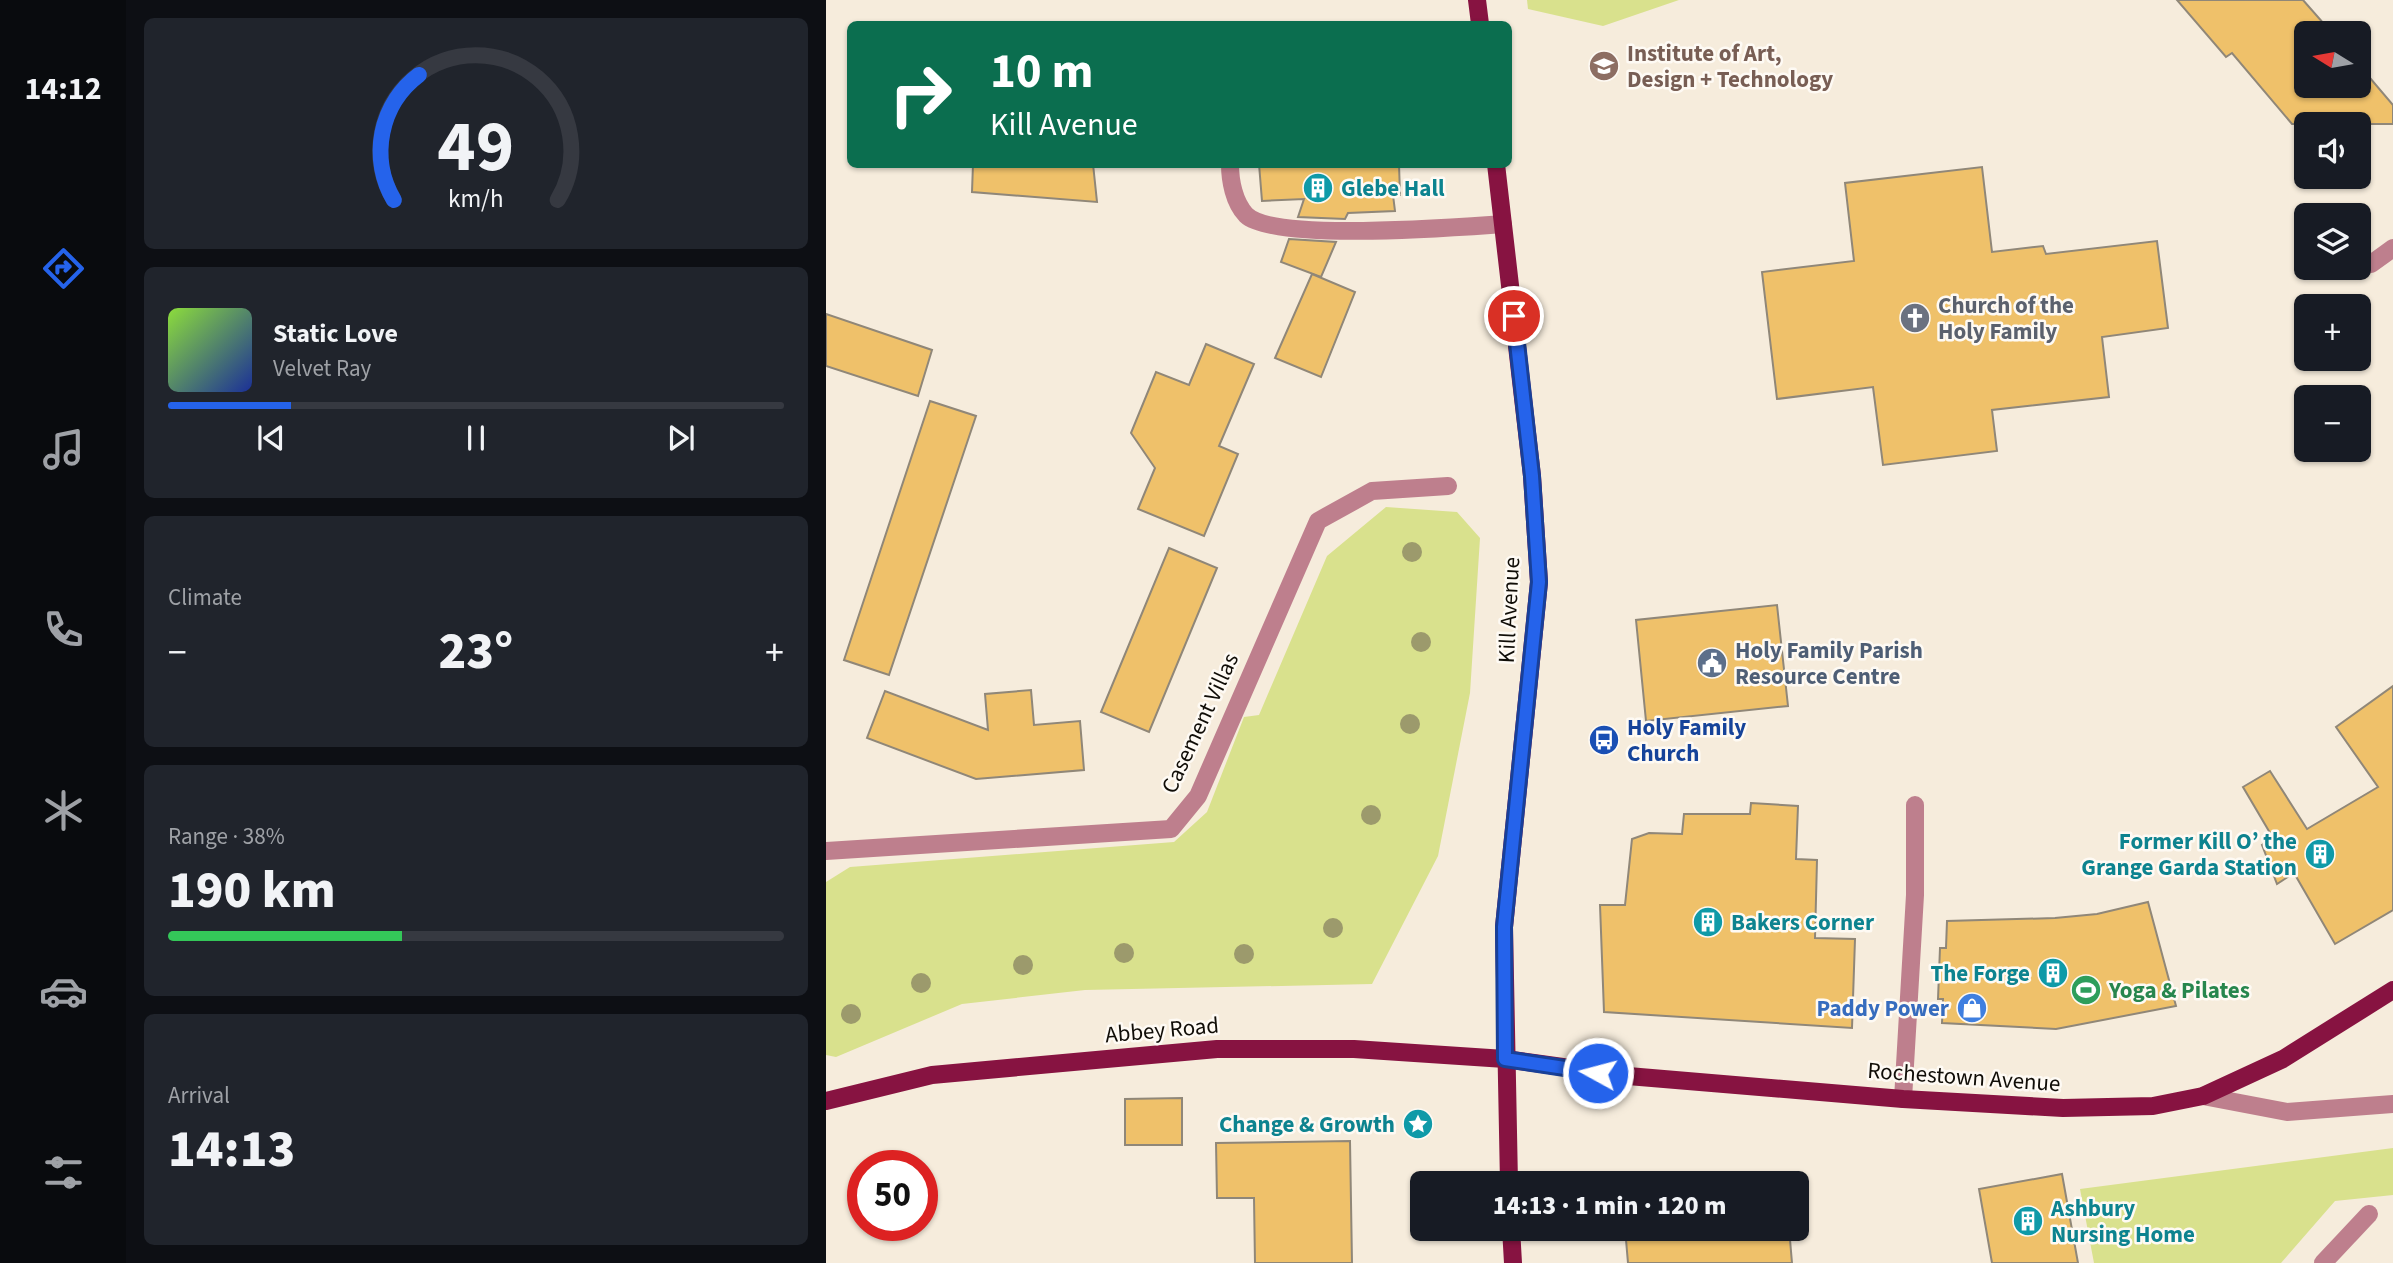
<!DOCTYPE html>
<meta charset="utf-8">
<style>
:root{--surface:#171b24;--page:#20242c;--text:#f1f3f6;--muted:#9ea1a6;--line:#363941;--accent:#2563eb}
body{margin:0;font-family:"Source Sans 3",sans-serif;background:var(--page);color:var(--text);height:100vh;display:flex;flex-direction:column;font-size:26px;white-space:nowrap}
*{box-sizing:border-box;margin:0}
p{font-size:23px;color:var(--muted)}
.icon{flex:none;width:38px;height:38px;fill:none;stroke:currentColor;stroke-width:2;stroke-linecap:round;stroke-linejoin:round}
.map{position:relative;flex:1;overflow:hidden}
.panel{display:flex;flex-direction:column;gap:18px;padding:18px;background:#0d0f14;width:700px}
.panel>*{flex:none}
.hud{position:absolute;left:21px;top:21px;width:665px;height:147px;border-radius:10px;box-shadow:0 2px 5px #0004;background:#0b6e4f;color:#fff;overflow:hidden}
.needle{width:46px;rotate:281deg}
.tools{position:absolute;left:1468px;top:21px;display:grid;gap:14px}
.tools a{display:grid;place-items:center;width:77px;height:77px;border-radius:10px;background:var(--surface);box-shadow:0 2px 5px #0004;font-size:35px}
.speed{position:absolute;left:21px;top:1150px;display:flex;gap:14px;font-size:35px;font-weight:700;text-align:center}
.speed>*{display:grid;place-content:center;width:91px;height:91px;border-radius:50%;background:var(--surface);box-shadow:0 2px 5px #0004;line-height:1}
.speed .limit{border:10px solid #d22;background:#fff;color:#111}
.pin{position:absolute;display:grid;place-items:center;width:60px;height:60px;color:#fff;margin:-30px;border:4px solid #fff;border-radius:50%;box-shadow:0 2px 7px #0007}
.me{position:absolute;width:77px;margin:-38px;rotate:277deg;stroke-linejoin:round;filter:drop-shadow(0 0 5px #0008)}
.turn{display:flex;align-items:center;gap:24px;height:147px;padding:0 28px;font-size:32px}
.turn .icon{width:91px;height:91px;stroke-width:2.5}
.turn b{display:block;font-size:49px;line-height:60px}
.big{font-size:52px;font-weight:800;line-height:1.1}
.panel .card{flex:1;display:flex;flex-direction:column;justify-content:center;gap:10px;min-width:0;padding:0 24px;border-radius:10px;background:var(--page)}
.panel .dial{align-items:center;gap:0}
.dial svg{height:182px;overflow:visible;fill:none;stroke:var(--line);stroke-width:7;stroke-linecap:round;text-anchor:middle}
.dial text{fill:var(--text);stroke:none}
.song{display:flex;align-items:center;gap:21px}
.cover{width:84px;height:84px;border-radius:10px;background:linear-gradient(135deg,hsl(90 70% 55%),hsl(230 70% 35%))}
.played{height:7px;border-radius:4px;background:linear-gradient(90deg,var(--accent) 20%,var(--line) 20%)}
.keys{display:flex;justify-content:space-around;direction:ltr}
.heat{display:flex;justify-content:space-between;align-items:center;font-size:38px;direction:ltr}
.charge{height:10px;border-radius:5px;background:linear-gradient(90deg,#34c759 38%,var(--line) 0)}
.trip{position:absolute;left:584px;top:1171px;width:399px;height:70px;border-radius:10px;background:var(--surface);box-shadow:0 2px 5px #0004;font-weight:800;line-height:70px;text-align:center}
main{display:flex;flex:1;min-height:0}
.tabs{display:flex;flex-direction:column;width:126px;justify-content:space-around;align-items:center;background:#090b0e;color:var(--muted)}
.tabs .icon{width:49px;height:49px}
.tabs .active{color:var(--accent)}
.tabs b{font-size:32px;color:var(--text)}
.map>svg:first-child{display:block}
</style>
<main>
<nav class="tabs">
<b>14:12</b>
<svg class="icon active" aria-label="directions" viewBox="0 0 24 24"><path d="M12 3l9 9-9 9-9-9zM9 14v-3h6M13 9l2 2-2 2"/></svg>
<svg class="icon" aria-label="music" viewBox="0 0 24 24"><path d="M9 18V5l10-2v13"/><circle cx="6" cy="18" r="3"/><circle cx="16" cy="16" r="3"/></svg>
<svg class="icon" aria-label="phone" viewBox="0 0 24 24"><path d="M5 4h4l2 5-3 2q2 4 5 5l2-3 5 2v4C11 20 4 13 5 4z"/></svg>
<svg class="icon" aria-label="climate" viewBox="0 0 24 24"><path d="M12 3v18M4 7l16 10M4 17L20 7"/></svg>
<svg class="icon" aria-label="car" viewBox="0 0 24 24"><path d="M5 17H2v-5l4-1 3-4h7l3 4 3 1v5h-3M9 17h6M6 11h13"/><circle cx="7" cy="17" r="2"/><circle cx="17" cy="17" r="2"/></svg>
<svg class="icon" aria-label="filters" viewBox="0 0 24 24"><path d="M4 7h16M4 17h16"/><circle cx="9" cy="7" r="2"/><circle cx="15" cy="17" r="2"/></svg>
</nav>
<section class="panel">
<div class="card dial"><svg viewBox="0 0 100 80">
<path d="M14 69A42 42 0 1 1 86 69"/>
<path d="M14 69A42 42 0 0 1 25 14" stroke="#2563eb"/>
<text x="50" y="56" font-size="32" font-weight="700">49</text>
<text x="50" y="72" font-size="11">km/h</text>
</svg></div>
<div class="card">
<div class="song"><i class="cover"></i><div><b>Static Love</b><p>Velvet Ray</p></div></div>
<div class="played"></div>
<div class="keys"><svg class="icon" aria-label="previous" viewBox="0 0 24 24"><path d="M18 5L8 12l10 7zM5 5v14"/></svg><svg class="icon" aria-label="pause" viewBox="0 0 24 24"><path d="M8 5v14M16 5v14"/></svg><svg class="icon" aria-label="next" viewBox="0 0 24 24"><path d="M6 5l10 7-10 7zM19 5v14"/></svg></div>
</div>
<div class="card"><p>Climate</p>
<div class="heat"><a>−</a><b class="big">23°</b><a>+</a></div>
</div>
<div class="card"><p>Range · 38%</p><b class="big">190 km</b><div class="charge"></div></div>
<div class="card"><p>Arrival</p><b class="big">14:13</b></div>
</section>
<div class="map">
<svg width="1567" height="1263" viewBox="0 0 1567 1263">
<rect width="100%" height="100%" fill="#f6ecdc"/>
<g fill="#d9e18d">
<path d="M701,0H853L777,26L702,9Z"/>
<path d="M560,507L631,512L654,538L644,693L612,856L546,984L259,990L136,1004L10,1057L0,1055V882L24,867L348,842L381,812L418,717L433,715L501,556Z"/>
<path d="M1567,1148V1195L1509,1201L1455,1263H1268L1254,1189Z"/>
</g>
<g fill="#efc16a" stroke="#908778" stroke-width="2">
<path d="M1351,0H1477L1506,33H1480V86H1533V65L1567,105V124H1466L1406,53L1400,57Z"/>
<path d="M147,164H267L271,202L146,192Z"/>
<path d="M433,164H573L574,195H567L569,211L522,213L519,219L472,217L478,199L436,201Z"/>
<path d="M1156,167L1166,252L1217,246L1220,254L1331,241L1342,328L1276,337L1283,397L1166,410L1171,451L1057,465L1047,387L951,399L936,272L1028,261L1019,183Z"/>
<path d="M463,239L510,242L495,277L455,262Z"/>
<path d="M486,274L529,292L495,377L449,358Z"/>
<path d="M0,314L106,350L92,396L0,366Z"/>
<path d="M380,344L428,364L393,446L412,454L378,536L312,509L329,468L305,433L330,372L363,385Z"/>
<path d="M104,401L150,416L63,675L18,660Z"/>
<path d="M343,548L391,568L323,732L275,712Z"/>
<path d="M951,605L962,706L820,721L810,620Z"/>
<path d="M1567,686V910L1509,944L1468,873L1451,884L1436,845L1447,838L1417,787L1444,771L1481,829L1552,787L1510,727Z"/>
<path d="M205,690L208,725L254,721L258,770L150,779L41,738L59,691L162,730L159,694Z"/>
<path d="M925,803L972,806L970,859L991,860L989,938L1029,939L1026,1028L778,1012L774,905H799L806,839L823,833L856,834L858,814H924Z"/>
<path d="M1322,902L1350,1006L1230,1029L1116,1023L1117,999H1112L1114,948H1120L1121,921L1229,918L1271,914Z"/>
<path d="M356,1098V1145H299V1099Z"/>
<path d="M524,1141L526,1263H429L428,1198H391L390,1143Z"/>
<path d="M1236,1174L1252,1263H1166L1153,1189Z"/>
<path d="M799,1228H963L966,1263H802Z"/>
</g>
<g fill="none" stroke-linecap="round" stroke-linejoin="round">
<g stroke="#be7f8d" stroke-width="18">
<path d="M404,164C404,181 408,202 420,215C448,242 633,227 677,224"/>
<path d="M1545,264L1567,248"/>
<path d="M0,851L345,829L372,796L492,521L546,491L622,486"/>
<path d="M1377,1096L1461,1112L1567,1104"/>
<path d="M1077,1099L1089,895V805"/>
<path d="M1497,1263L1543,1214"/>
</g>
<g stroke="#871341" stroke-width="18">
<path d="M651,0L654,24"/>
<path d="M670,164L706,476L713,582L678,927L683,1183"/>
<path d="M0,1101L106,1075L391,1049H528L679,1059L802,1076L1077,1099L1237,1108L1327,1106L1377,1096L1457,1059L1567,990"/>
<path d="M685,1228L687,1263"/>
</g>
</g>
<g fill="#9c9a6c">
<circle cx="586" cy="552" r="10"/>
<circle cx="595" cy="642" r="10"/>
<circle cx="584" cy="724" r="10"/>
<circle cx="545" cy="815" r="10"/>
<circle cx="507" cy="928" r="10"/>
<circle cx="298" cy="953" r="10"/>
<circle cx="418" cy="954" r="10"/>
<circle cx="197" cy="965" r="10"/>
<circle cx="95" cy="983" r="10"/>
<circle cx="25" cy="1014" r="10"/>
</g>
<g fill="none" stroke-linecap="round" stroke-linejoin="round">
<g stroke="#184099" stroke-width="18">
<path id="route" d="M688,316L706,476L713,582L678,927L679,1059L772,1073"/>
</g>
<use href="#route" stroke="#2563eb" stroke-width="12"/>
</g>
<defs>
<g id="university-disc" transform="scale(1.575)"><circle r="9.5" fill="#8d6e63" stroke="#fefaf4"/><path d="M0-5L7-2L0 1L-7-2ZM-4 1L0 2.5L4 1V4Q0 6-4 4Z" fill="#fff"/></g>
<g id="building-disc" transform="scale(1.575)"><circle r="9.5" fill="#0f9aa8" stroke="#fefaf4"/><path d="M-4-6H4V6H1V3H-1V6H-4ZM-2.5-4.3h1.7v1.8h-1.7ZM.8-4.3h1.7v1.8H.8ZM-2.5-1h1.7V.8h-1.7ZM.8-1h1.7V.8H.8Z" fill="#fff"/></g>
<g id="church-disc" transform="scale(1.575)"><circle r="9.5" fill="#6b7280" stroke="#fefaf4"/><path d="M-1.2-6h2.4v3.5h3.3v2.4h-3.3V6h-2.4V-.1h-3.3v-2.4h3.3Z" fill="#fff"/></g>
<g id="civic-disc" transform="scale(1.575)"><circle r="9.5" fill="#5c6f8a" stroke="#fefaf4"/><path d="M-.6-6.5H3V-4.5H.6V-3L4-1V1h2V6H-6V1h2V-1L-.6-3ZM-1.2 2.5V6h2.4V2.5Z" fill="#fff"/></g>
<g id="bus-disc" transform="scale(1.575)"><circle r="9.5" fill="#1a4fb4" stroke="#fefaf4"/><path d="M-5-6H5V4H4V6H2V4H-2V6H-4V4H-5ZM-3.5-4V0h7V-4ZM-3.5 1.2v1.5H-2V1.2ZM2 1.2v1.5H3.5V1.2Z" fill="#fff"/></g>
<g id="stadium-disc" transform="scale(1.575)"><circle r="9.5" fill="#2e9e5b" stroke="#fefaf4"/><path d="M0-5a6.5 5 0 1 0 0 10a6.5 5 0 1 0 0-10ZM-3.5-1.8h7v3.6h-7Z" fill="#fff"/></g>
<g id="shop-disc" transform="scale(1.575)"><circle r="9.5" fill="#3f7fe0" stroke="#fefaf4"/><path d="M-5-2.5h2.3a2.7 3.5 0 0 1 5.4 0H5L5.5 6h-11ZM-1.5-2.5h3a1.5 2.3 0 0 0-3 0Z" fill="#fff"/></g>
<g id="sight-disc" transform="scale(1.575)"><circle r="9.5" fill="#0f9aa8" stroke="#fefaf4"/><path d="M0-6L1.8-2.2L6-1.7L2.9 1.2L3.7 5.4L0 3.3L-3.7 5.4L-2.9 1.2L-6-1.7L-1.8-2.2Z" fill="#fff"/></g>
</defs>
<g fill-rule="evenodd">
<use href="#university-disc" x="778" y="66"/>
<use href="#building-disc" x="492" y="188"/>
<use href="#church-disc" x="1089" y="318"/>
<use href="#civic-disc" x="886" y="663"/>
<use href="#bus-disc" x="778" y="740"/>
<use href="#building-disc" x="1494" y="854"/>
<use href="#building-disc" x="882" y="922"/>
<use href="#building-disc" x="1227" y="973"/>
<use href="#stadium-disc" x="1260" y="990"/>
<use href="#shop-disc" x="1146" y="1008"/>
<use href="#sight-disc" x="592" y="1124"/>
<use href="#building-disc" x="1202" y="1221"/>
</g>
<g text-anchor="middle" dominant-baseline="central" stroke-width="5" stroke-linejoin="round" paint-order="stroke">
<g font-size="23" font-weight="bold" fill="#785e54" stroke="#fefaf4" text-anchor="start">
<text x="801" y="53">Institute of Art,<tspan x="801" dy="26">Design + Technology</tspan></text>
</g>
<g font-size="23" font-weight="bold" fill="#0d838f" stroke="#fefaf4" text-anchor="start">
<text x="515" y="188">Glebe Hall</text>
<text x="1471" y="841" text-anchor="end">Former Kill O’ the<tspan x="1471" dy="26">Grange Garda Station</tspan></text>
<text x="905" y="922">Bakers Corner</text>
<text x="1204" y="973" text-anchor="end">The Forge</text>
<text x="569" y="1124" text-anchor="end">Change &amp; Growth</text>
<text x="1225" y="1208">Ashbury<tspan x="1225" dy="26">Nursing Home</tspan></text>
</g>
<g font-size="23" font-weight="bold" fill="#5b616d" stroke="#fefaf4" text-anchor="start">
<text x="1112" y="305">Church of the<tspan x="1112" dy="26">Holy Family</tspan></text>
</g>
<g font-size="23" fill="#100d07" stroke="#fefaf4">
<text transform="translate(683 610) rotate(-87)">Kill Avenue</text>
<text transform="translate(374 723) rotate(-65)">Casement Villas</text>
<text transform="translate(336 1030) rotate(-5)">Abbey Road</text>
<text transform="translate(1138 1077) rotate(4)">Rochestown Avenue</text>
</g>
<g font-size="23" font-weight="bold" fill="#4e5e75" stroke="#fefaf4" text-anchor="start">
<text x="909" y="650">Holy Family Parish<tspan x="909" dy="26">Resource Centre</tspan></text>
</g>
<g font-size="23" font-weight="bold" fill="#164399" stroke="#fefaf4" text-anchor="start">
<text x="801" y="727">Holy Family<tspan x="801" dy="26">Church</tspan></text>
</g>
<g font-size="23" font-weight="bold" fill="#27864d" stroke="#fefaf4" text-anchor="start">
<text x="1283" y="990">Yoga &amp; Pilates</text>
</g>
<g font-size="23" font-weight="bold" fill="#366cbe" stroke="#fefaf4" text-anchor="end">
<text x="1123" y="1008">Paddy Power</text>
</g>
</g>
</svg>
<div class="tools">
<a><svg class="needle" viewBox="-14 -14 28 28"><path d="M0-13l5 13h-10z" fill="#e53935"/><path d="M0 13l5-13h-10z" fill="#9ea1a6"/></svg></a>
<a><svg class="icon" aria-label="sound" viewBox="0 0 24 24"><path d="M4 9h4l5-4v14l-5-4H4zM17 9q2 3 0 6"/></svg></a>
<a><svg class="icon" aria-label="layers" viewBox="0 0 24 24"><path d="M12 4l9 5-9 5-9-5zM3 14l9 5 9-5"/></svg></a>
<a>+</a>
<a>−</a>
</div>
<div class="speed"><div class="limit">50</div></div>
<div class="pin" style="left:688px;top:316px;background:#d93025"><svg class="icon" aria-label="arrive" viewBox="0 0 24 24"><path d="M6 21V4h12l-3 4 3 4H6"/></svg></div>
<svg class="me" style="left:772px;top:1073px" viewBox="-20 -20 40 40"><circle r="17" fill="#2563eb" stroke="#fff" stroke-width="3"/><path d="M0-11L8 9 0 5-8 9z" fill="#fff"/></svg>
<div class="trip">14:13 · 1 min · 120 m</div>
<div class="hud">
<div class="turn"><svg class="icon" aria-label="right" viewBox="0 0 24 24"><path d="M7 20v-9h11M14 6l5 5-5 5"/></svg><div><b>10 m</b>Kill Avenue</div></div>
</div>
</div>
</main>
